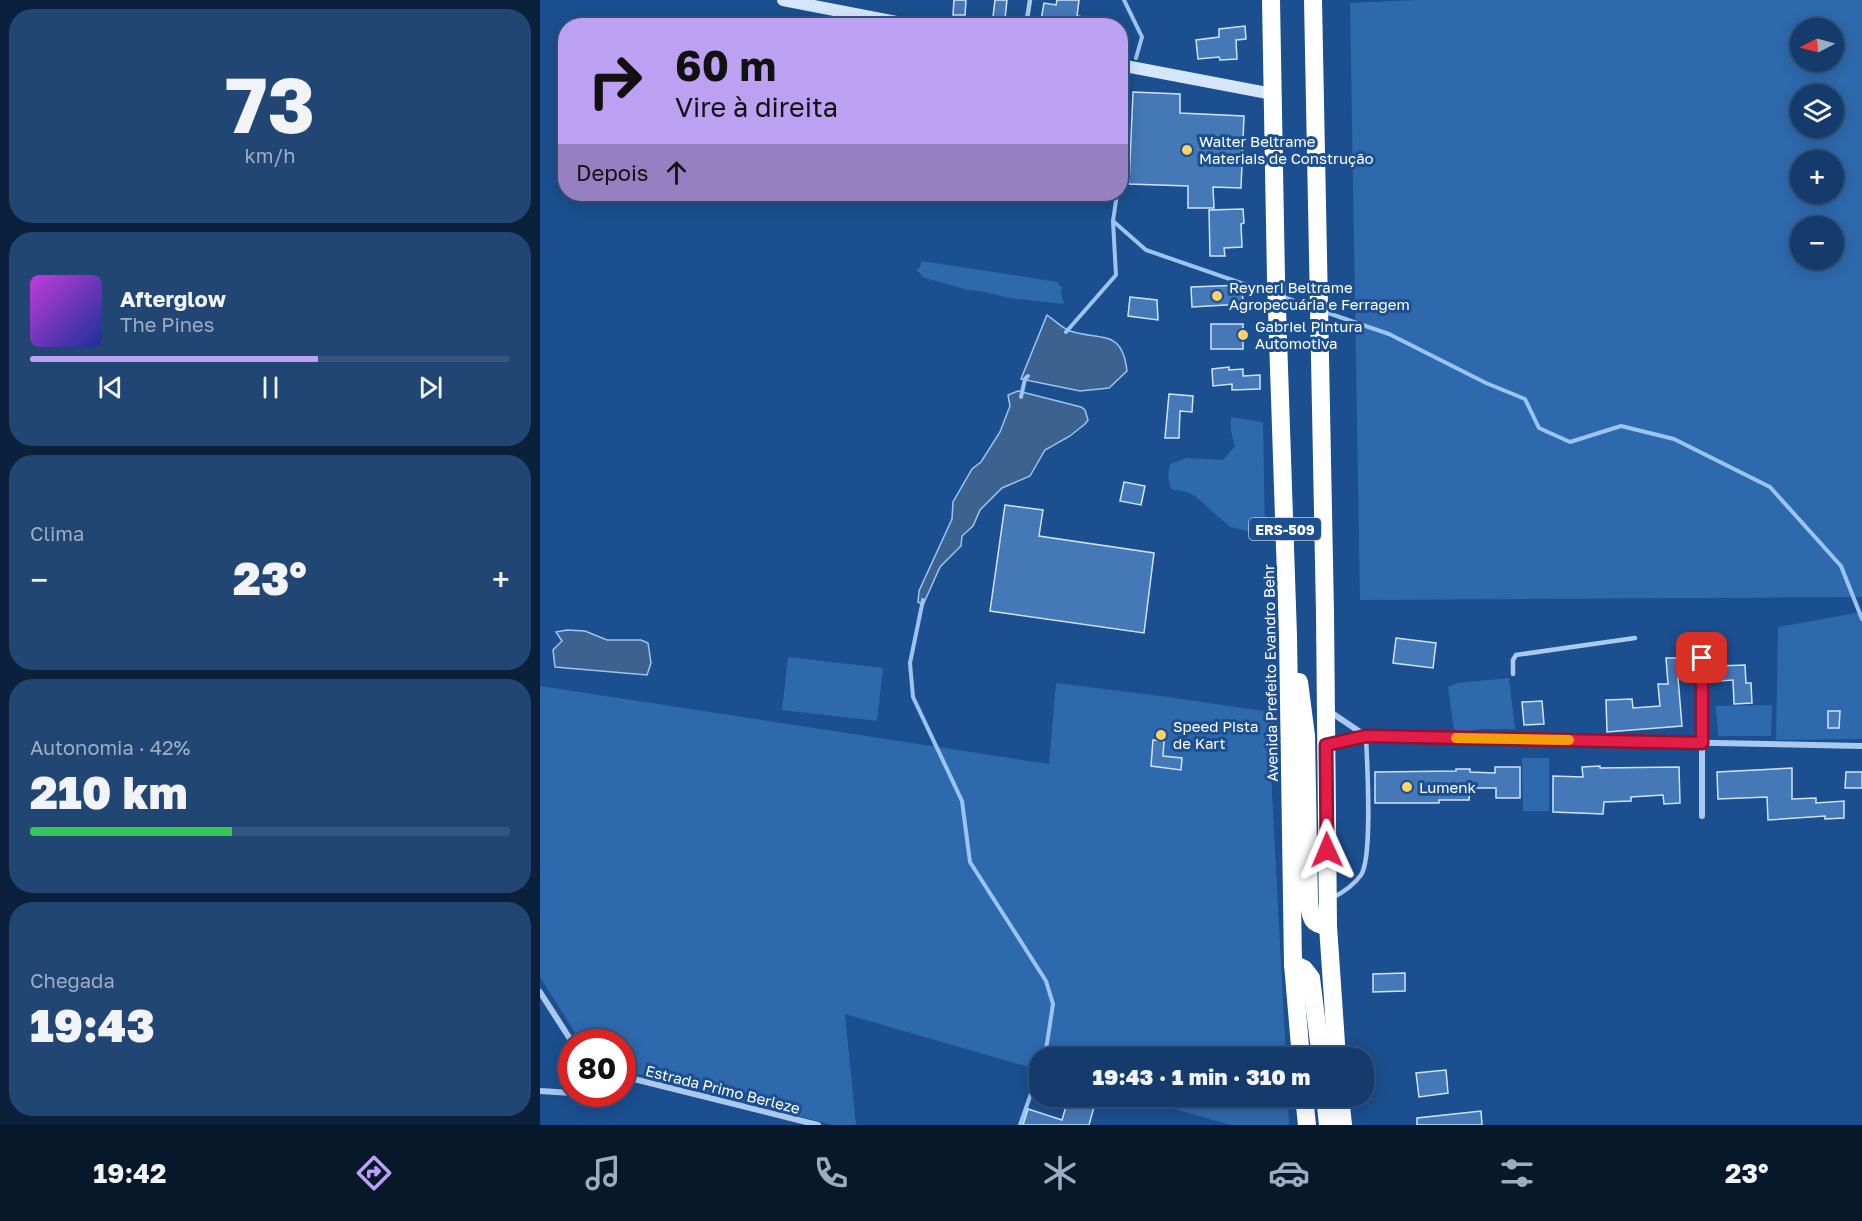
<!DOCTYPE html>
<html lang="pt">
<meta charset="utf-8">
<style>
:root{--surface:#143b6b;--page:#214673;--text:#f1f3f6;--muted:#9dadc1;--line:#33557e;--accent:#bca0f2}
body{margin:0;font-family:"Golos Text",sans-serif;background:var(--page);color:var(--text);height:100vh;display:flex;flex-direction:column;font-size:22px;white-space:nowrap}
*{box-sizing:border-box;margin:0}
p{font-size:20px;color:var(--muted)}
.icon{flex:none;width:33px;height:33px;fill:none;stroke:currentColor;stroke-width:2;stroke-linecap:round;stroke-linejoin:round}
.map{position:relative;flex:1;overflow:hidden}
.side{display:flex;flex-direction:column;gap:9px;padding:9px;background:#0b203b;width:540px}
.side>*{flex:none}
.banner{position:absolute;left:18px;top:18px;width:570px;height:183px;border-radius:24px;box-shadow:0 3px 15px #0003,0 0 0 2px var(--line);background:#bca0f2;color:#111;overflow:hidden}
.needle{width:39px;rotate:264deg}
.fabs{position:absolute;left:1250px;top:18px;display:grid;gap:12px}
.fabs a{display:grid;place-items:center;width:54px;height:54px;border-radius:50%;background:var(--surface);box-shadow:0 3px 15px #0003,0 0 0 2px var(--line);font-size:30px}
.speed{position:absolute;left:18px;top:1029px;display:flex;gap:12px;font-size:30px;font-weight:700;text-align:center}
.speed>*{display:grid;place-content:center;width:78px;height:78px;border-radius:50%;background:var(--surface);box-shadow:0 3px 15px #0003,0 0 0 2px var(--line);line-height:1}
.speed .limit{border:9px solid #d22;background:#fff;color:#111}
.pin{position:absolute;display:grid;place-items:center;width:51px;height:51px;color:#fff;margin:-26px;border-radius:12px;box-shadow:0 3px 9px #0006}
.me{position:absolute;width:66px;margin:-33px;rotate:359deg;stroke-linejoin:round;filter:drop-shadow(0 0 4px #0008)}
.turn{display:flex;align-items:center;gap:21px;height:126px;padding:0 18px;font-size:27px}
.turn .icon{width:78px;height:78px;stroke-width:2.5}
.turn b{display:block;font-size:42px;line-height:51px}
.then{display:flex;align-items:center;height:57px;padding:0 18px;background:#0003;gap:12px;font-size:22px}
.big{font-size:45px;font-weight:800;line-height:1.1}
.side .card{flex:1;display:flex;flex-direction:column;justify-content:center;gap:9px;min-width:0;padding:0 21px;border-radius:24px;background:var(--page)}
.side .dial{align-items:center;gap:0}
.dial b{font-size:78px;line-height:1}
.song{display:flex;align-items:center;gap:18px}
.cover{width:72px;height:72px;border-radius:9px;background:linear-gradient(135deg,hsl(290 70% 55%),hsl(230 70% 35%))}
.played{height:6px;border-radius:3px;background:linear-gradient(90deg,var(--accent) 60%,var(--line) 60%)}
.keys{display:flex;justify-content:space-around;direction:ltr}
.heat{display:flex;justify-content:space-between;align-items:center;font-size:33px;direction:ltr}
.charge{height:9px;border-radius:4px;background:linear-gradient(90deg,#34c759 42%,var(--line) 0)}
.trip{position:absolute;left:489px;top:1047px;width:345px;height:60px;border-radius:24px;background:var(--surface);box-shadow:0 3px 15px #0003,0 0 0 2px var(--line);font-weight:800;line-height:60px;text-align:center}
.tab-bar{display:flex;height:96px;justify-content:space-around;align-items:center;background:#08182b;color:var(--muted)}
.tab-bar .icon{width:42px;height:42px}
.tab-bar .selected{color:var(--accent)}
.tab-bar b{font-size:27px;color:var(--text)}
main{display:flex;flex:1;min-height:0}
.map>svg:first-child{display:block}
</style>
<main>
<section class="side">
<div class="card dial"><b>73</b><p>km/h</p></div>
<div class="card">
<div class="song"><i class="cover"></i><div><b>Afterglow</b><p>The Pines</p></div></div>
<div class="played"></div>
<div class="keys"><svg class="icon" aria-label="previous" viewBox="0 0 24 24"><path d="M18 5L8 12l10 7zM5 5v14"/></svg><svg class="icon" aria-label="pause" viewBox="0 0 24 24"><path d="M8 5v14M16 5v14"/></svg><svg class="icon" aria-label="next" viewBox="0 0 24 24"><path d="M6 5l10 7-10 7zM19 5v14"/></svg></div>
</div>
<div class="card"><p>Clima</p>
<div class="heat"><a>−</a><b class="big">23°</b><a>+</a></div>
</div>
<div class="card"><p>Autonomia · 42%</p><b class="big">210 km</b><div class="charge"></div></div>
<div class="card"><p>Chegada</p><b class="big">19:43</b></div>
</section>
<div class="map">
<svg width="1322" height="1125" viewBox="0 0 1322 1125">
<rect width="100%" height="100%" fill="#1b4f8f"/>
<g fill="#2e69ad" fill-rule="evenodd">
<path d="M878,0H1322V597L820,600L810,3ZM1293,28V62H1260V28ZM1293,94V128H1260V94ZM1293,160V194H1260V160ZM1293,226V260H1260V226Z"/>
<path d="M381,261L518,282L519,286H522L521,293L524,304L470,298L440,291L428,290L382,277L380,273L376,271L381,265Z"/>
<path d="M691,417L723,422L725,535L690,527L655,496L647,492L631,489L628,476L630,464L647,458L683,460L695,446L691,432Z"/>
<path d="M1322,612V739L1236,740L1238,627Z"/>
<path d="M248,657L343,668L337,721L242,710Z"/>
<path d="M969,678L975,729H941L921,732L914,729L908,687L917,683Z"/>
<path d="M516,683L628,697L730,712L732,793L746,1057L500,1058L499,1070L305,1014L316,1125H293L83,1070L82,1042H41L0,977V686L509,764Z"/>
<path d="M1232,705L1231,736H1178L1176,706Z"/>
<path d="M982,758H1009V811H983Z"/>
<path d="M592,1097H748L749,1125H691Z"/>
</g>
<g fill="#3c6290" stroke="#9cc4f0" stroke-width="1.5">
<path d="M507,315C514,320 522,328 530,331C561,341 582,328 587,371L569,388L540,391L481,379Z"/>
<path d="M478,391L541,407L545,410L548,420L545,424L530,436L505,450L490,476L462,488L440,510L433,526L422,536L421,546L400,567L383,605L378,602L379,591L412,519L413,502L432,469L441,462L460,432L470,406L468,395Z"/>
<path d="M27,630L45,631L67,640H101L108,643L111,663L107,675L15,667L13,650L22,641L16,632Z"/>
</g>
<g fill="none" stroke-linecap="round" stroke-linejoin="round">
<g stroke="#9cc4f0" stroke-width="4">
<path d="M584,0L602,37L596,58"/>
<path d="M580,163L588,85"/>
<path d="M577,194L573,221L606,250L730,293"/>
<path d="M743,297L772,307"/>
<path d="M785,312L849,334L946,383L985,399L999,428L1030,442L1081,426L1134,439L1230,487L1301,566L1322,619"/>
<path d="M526,332L576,275L573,221"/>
<path d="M481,397L485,379L488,376"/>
<path d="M383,600L370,663L373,697L422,801L430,862L506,981L513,1004L506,1050L504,1058"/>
<path d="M480,1125L500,1068"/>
</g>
</g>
<g fill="#4478b7" stroke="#cfe3fa" stroke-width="1.5">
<path d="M414,0H426L425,15H413Z"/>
<path d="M455,0H467L465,19L453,17Z"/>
<path d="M517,0H539L537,16L562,20V26H500L504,3L516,5Z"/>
<path d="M705,26L706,39L696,40L697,59L680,60L679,57L658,59L656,40L679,37V29Z"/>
<path d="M593,92L640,94V113L704,116L701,188L673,187L674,208H648V186L589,184Z"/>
<path d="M703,209L704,223L701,224L702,247L684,248L685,256H670L669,210Z"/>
<path d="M702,285L703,304L652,307L651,287Z"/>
<path d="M590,297L617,300L618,320L588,316Z"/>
<rect x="671" y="324" width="32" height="25"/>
<path d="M689,367V370L703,369V376L720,375V389L692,390V384L673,386L672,369Z"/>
<path d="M629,394L653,396L652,412L640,411L639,438H625Z"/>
<path d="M584,482L605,486L601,505L580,501Z"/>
<path d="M465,505L503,510L499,536L614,553L604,633L450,611Z"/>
<path d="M856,638L896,643L893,668L853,663Z"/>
<path d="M1126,658H1139L1140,678H1138L1142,726L1067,732L1066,700L1092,699L1093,708L1120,706L1118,684H1128Z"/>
<path d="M1205,665L1206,683H1211L1212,703L1194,704L1193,680L1179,681L1178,666Z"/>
<path d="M1002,701L1004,724L984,725L982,702Z"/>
<path d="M1288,711H1300L1299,728H1288Z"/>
<path d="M613,740L624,741L623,756L642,758L641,770L611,766Z"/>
<path d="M1060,766V768L1139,767L1140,803L1124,804L1123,795L1091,797V801L1064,802L1063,814L1013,812V776L1043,777L1042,767Z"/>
<path d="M955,767H980V798H956V788H930L929,800H899V803H835V772L916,771V769H930V772L955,773Z"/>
<path d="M1252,768V799L1276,798V803L1304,801V818L1285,819V816L1228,820L1227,797L1178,799L1177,772Z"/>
<path d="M1306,772H1322V788H1305Z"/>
<path d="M865,973V991L833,992V974Z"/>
<path d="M906,1070L908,1093L879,1097L876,1073Z"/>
<path d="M529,1096H557L549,1125H483L488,1109L522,1120Z"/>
<path d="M941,1111L942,1125H877V1118Z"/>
</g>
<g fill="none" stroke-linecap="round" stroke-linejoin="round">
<g stroke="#a9c9ee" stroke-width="4.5">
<path d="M486,26L490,0"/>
<path d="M973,674V660L976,655L1095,638"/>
<path d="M792,898C804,892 813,886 821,875C833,857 827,762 826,736"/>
</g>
<g stroke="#a9c9ee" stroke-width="6">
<path d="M1162,658V816"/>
<path d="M789,711L826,736"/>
<path d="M790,744L826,736L1322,746"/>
<path d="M0,992L32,1042"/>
<path d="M82,1076L278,1125"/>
<path d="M0,1091L32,1093"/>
</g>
<g stroke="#d6e6fa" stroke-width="12">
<path d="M243,0L377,26"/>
<path d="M580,65L733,94"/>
</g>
<g stroke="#fff" stroke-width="18">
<path d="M731,0L736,279L748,636L753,964L761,1058"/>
<path d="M773,0L785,613L788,926L797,1058"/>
<path d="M759,682L766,736L769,903C771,918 771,924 788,926"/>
<path d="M753,964L764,969L771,978L781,1058"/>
<path d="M764,1096L767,1125"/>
<path d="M785,1096L788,1125"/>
<path d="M800,1096L803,1125"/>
</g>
</g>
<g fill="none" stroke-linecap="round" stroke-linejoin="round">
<g stroke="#92132f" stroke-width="15">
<path id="route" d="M787,850L786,745L826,736L1162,743V658"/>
</g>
<use href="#route" stroke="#e11d48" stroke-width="10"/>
<path stroke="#f59e0b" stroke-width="10" d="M916,738L1029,740"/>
</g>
<g fill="#ffd166" stroke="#1b4f8f" stroke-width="2">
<circle cx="647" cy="150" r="6"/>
<circle cx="677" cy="296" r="6"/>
<circle cx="703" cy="335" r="6"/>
<circle cx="621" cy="735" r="6"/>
<circle cx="867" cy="787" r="6"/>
</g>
<g text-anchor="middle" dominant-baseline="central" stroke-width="6" stroke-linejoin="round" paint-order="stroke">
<rect fill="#1b4f8f" stroke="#bbcadd" stroke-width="1.5" x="709" y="518" width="72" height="22" rx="4.5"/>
<g font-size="14" font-weight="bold" fill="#fff">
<text x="745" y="529">ERS-509</text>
</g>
<g font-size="15" fill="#fff" stroke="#1b4f8f" text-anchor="start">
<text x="659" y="141">Walter Beltrame<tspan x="659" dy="17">Materiais de Construção</tspan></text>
<text x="689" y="287">Reyneri Beltrame<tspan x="689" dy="17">Agropecuária e Ferragem</tspan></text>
<text x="715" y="326">Gabriel Pintura<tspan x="715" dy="17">Automotiva</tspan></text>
<text x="633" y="726">Speed Pista<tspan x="633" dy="17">de Kart</tspan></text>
<text x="879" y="787">Lumenk</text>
</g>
<g font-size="15" fill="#fff" stroke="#1b4f8f">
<text transform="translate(730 673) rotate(-91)">Avenida Prefeito Evandro Behr</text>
<text transform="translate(183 1089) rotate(14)">Estrada Primo Berleze</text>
</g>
</g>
</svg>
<div class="fabs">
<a><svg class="needle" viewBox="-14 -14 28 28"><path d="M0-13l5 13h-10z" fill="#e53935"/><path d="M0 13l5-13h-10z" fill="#9dadc1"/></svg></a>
<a><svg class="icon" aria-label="layers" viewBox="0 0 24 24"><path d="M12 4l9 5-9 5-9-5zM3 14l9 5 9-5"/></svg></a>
<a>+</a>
<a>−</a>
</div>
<div class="speed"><div class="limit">80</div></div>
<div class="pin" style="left:1162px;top:658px;background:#d93025"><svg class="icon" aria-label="arrive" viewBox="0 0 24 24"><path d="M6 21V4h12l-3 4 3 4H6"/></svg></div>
<svg class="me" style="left:787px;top:850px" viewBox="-20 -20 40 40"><path d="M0-17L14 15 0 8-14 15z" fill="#e11d48" stroke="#fff" stroke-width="4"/></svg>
<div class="trip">19:43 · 1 min · 310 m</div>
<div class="banner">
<div class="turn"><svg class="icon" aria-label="right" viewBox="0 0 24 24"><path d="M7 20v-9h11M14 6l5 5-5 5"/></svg><div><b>60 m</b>Vire à direita</div></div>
<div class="then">Depois<svg class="icon" aria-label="ahead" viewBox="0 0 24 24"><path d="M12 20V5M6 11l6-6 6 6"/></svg></div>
</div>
</div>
</main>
<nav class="tab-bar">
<b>19:42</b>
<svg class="icon selected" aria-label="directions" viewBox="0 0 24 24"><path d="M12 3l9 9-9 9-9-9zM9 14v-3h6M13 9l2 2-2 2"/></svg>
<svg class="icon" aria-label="music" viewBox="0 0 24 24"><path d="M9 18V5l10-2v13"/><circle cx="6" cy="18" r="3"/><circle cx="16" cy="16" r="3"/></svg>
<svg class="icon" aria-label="phone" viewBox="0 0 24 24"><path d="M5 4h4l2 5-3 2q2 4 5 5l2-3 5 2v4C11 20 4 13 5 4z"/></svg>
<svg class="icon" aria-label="climate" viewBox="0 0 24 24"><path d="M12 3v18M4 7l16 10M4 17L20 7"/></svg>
<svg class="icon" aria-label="car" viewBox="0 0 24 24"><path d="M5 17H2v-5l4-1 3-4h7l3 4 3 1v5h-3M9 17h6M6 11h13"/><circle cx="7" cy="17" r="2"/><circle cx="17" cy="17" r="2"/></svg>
<svg class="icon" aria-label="filters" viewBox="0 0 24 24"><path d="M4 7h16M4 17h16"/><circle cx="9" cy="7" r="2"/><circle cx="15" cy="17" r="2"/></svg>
<b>23°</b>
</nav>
